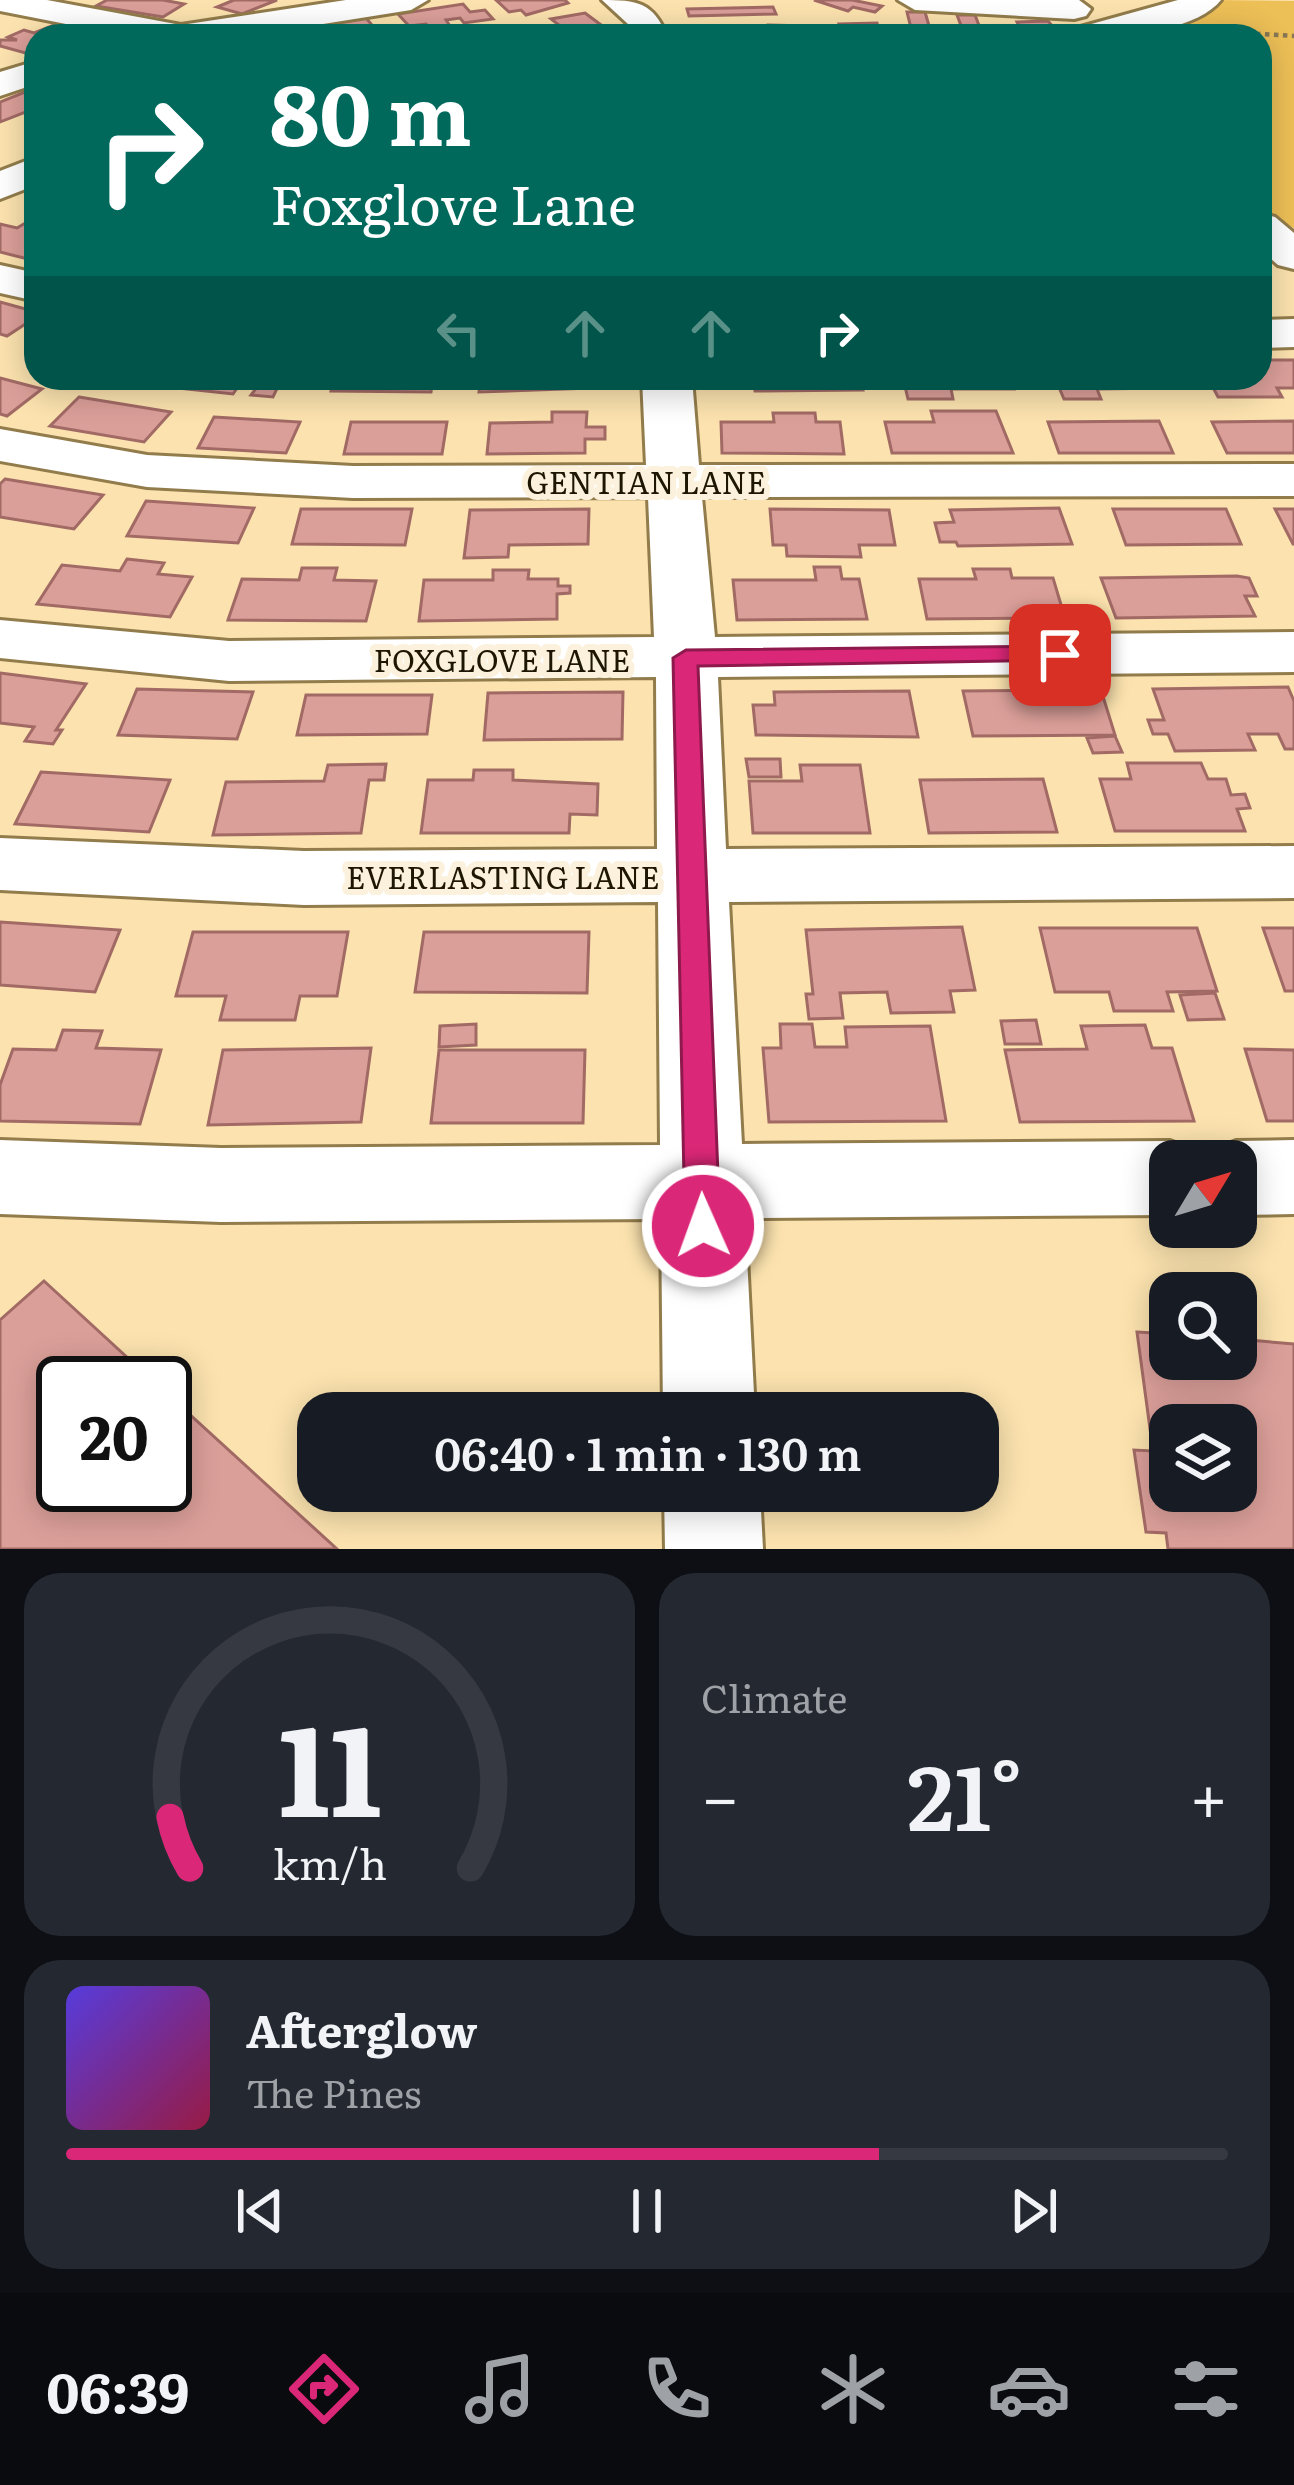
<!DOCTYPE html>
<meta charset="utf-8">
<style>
:root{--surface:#171b24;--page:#242831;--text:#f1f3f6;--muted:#9ea1a6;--line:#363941;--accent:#db2777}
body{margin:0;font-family:Literata,serif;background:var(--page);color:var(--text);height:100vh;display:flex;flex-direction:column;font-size:45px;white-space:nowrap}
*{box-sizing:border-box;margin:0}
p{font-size:39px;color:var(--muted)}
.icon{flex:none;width:66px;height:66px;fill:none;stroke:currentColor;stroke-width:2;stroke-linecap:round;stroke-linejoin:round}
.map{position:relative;height:1549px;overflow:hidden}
.drawer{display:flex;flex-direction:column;gap:24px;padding:24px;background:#0d0f14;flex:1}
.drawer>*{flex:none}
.banner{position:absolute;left:24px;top:24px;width:1248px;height:366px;border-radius:36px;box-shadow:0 6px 30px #0003;background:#00695c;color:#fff;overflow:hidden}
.needle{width:78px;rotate:52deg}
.controls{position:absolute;left:1149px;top:1140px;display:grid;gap:24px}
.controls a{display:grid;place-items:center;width:108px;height:108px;border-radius:24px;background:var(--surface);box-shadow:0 6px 30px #0003;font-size:60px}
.speed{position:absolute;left:36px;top:1356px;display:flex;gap:24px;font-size:60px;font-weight:700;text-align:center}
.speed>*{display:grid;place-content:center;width:156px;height:156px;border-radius:50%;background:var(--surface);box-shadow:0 6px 30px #0003;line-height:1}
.speed .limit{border:6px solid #111;border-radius:18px;background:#fff;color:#111}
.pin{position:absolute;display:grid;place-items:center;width:102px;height:102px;color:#fff;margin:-51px;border-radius:24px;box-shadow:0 6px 18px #0006}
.me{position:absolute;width:132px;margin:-66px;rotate:358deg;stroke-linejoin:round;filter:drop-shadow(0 0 9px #0008)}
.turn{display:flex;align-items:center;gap:42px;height:252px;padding:0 48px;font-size:54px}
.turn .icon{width:156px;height:156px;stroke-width:2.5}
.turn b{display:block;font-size:84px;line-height:102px}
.lanes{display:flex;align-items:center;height:114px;padding:0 48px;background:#0003;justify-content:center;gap:60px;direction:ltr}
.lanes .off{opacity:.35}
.big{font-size:90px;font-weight:600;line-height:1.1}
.drawer .widget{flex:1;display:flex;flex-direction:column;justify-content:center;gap:18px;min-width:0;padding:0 42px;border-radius:36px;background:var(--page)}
.drawer .dial{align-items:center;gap:0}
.dial svg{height:312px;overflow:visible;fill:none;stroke:var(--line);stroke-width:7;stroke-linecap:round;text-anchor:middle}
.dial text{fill:var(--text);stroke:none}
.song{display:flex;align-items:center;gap:36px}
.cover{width:144px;height:144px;border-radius:18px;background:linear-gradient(135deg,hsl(250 70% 55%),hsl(340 70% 35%))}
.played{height:12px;border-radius:6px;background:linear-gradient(90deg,var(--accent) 70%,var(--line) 70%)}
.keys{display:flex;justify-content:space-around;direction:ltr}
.heat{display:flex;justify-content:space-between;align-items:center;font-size:66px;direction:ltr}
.drawer .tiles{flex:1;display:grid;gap:24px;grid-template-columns:1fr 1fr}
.widget:last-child{grid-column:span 2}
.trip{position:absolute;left:297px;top:1392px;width:702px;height:120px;border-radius:36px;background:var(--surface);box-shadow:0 6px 30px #0003;font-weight:600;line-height:120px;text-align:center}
.tab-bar{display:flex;height:192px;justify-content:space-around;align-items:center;background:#090b0e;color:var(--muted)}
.tab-bar .icon{width:84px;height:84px}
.tab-bar .on{color:var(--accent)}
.tab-bar b{font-size:54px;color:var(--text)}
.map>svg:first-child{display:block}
</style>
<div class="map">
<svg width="1294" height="1549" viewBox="0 0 1294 1549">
<rect width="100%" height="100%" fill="#fbe2ae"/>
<path fill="#edbf57" d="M1215,0L1294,1V228L1260,211V36H1128Z"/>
<g fill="#db9f99" stroke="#a26a65" stroke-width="3" fill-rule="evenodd">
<path d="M107,0H163L184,4L163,17L96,6Z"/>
<path d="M234,0H277L242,14L217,7Z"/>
<path d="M496,0H565L568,3L526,15L521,10L509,12Z"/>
<path d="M814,0H852L882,6L875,12L853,7L848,11Z"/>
<path d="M463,4L470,12L485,10L493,19L464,23L460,18L446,20L450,26L430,28L426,24L409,26L398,14Z"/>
<path d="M773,7L776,14L689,16L687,9Z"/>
<path d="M907,12H925L932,36H913Z"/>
<path d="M585,13L616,36H573L551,19Z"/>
<path d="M957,15H975L983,36H965Z"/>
<path d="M366,18L377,31L363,36H310L304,28Z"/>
<path d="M1048,21L1060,35L1013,33H1023L1017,22Z"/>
<path d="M877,23L881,36H843L839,24Z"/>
<path d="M54,25L80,32L36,36V51L29,54L0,46V40H17L8,37L24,30L34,33Z"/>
<path d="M768,25L807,26L808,34L821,36H768Z"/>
<path d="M703,26H737L738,36H703Z"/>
<path d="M35,88L36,108L0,122V102Z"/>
<path d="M27,222L36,224V261L0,252V224L17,228Z"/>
<path d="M0,302L36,312V317L7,336L0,334Z"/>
<path d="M1260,360H1294V388H1277L1282,397H1218L1208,378H1260Z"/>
<path d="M0,378L42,389L7,416L0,414Z"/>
<path d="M176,378H282L273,397L251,395L258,386L240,384L233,394L169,387Z"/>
<path d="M334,378H433L431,392L331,391Z"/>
<path d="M481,378H619V387L479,392Z"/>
<path d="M753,378H861L863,390L755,391Z"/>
<path d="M903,378H1010L1014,389H951L953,399H908Z"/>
<path d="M1055,378H1160L1165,388L1097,389L1101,399H1064Z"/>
<path d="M79,397L171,412L144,442L50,426Z"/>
<path d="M931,411H996L1013,453H892L885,422H934Z"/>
<path d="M552,412H587L586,427H605V439H585V453L487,454L490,423L552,422Z"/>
<path d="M773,413H815L816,422H840L844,454L722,453L721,422H774Z"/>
<path d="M214,417L300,422L286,453L198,448Z"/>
<path d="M1159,421L1173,453H1059L1048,422Z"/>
<path d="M1294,421V453H1227L1212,422Z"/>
<path d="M351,422H447L442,454H344Z"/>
<path d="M5,479L103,495L74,529L0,517V484Z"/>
<path d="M146,501L254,508L238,543L127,536Z"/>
<path d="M1059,508L1072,544L958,546L956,542H940L935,523L954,522L950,510Z"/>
<path d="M301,509H412L405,545L292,544Z"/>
<path d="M589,509L588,544L509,545L508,557L464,558L470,510Z"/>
<path d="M770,509L889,510L895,545H859L861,557L787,556L786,545H773Z"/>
<path d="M1113,509H1226L1241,544L1126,545Z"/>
<path d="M1275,509H1294V544H1293Z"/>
<path d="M127,559L164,563L158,574L192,577L170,617L37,604L62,565L120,571Z"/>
<path d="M814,567H840L842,579H859L867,619L737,620L733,580H816Z"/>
<path d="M302,568H337L334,580L376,581L366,621L228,620L242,579L299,580Z"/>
<path d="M973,569H1010L1012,578H1053L1065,618L927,619L919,579H976Z"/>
<path d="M493,570H529L528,579H558V586H570V593L557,594V619L419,621L424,580H493Z"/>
<path d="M1237,576L1249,578L1257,596H1245L1255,616L1116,618L1101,578Z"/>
<path d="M0,673L86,684L56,730H62L53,744L25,741L34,727L0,723Z"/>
<path d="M1288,687L1294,701V749H1285L1278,734H1248L1255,750L1175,751L1168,734H1153L1148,720H1164L1153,689Z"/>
<path d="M137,689L253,692L237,739L118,735Z"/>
<path d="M1101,690L1115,735L973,736L963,691Z"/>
<path d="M909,691L918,737L756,735L753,705H775L774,692Z"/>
<path d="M623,692L622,739L484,740L488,693Z"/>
<path d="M306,695H432L427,734L297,735Z"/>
<path d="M1115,736L1122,752L1093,753L1087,738Z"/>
<path d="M746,759H780L781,777H749Z"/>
<path d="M1127,763H1201L1208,779H1226L1231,795L1245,794L1250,808L1237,809L1245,831H1115L1100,779H1131Z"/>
<path d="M386,764L384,780H369L361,833L213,835L226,782L324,781L328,765Z"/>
<path d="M800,765H860L870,833H753L749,781H802Z"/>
<path d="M474,770H513V780L598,784L597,815L570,814L569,833H421L428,780H473Z"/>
<path d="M41,772L170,780L149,832L15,824Z"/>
<path d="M1043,779L1057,832L929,833L920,780Z"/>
<path d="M0,922L120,930L95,992L0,985Z"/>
<path d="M962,927L975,990L950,991L954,1012L891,1013L887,992L840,993L843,1018L809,1019L806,994H813L806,930Z"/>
<path d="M1040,928H1197L1217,991L1167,992L1173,1011H1114L1109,992H1055Z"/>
<path d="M1263,928H1294V991H1285Z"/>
<path d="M193,932H348L337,996H300L295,1020H220L226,996H176Z"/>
<path d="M424,932H589L587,993L415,992Z"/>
<path d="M1215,993L1224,1019L1188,1020L1180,995Z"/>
<path d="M1036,1020L1041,1044H1005L1001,1021Z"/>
<path d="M476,1024V1045L439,1047L440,1026Z"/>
<path d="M780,1024H812L815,1047H847L845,1027L930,1026L946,1121L769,1122L763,1048H781Z"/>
<path d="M1145,1025L1152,1048H1172L1194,1121L1020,1122L1005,1050L1087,1049L1081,1026Z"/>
<path d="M63,1030L102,1031L96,1048L161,1050L140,1124L0,1121V1085L13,1049L56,1050Z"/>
<path d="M371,1048L361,1122L208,1125L223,1050Z"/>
<path d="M1245,1049L1294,1050V1121H1267Z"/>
<path d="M439,1050H585L583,1123H431Z"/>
<path d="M44,1281L155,1383H63V1485H165V1392L337,1549H0V1320Z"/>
<path d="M1137,1332L1170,1334V1359H1236V1339L1294,1344V1549H1168L1166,1533L1146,1532L1134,1450L1153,1451ZM1170,1425H1236V1491H1170Z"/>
</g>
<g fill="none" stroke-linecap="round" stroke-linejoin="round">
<g stroke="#927c4b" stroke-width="6">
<g id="minor">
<path d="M0,0H47L181,25L346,0H428L411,10L247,36H127L0,11Z"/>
<path d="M602,0C637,0 653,2 667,36H633L628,24Z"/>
<path d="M898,0H1079L1091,9L1086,16L1074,19L915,10Z"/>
<path d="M1178,0H1221C1195,33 1110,39 1072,35L1077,28Z"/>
<path d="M36,61V84L0,96V72Z"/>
<path d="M36,157V185L0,199V171Z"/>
<path d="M1260,213L1275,217L1294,233V269L1278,265L1260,249Z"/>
<path d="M0,265L36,273V301L0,293Z"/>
<path d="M1294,319V347L1260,348V320Z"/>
<path d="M642,378H692L699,465L1294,464V496L702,497L715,637L1294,632V672L718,677L726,849L1294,846V898L729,902L742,1144L1170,1141L1199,1152L1203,1160L1207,1152L1236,1141L1294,1140V1214L1236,1215V1161H1170V1215L745,1218L755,1413H663L661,1219L221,1222L0,1214V1140L221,1148L660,1145L658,902L304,905L0,890V838L304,851L657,849L656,677L229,681L0,658V620L229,641L654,637L648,497L353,498L147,487L0,461V429L147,455L353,466L646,465Z"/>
<path d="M664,1491H760L763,1549H665Z"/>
</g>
</g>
<path stroke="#875" stroke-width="4.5" stroke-dasharray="4.5 4.5" stroke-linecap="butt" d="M1229,32L1294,36"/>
<use href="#minor" fill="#fff" fill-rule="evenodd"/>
</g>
<path fill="#db2777" stroke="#8e194d" stroke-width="3" d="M1060,646L1073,655L1069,660L698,666L720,1226L715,1238L703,1242L690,1238L685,1226L673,658L686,650Z"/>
<g text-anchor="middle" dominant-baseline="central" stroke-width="12" stroke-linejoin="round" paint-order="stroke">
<g font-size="30" fill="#1e1603" stroke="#fbf1dc">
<text x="646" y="481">GENTIAN LANE</text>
<text x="502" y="659">FOXGLOVE LANE</text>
<text x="503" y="876">EVERLASTING LANE</text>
</g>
</g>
</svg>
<div class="controls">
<a><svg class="needle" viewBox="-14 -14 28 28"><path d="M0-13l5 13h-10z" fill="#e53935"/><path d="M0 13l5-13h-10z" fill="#9ea1a6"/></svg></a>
<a><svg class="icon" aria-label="search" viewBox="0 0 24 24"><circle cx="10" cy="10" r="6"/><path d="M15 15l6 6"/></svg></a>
<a><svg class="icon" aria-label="layers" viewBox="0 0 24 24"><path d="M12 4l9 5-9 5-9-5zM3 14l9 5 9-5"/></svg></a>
</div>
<div class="speed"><div class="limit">20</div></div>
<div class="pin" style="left:1060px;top:655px;background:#d93025"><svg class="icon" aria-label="arrive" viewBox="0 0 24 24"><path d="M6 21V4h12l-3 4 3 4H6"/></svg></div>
<svg class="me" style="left:703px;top:1226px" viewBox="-20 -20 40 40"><circle r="17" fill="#db2777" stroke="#fff" stroke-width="3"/><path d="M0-11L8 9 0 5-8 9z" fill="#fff"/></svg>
<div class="trip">06:40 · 1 min · 130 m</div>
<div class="banner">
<div class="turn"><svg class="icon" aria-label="right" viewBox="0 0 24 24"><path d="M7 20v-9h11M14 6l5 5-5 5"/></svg><div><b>80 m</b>Foxglove Lane</div></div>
<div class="lanes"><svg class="icon off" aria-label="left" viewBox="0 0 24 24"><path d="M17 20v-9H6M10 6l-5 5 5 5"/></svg><svg class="icon off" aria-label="ahead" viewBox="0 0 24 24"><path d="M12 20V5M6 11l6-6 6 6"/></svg><svg class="icon off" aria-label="ahead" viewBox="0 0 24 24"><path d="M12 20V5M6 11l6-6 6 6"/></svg><svg class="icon" aria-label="right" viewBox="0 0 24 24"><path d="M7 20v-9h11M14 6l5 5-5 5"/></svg></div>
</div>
</div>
<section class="drawer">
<div class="tiles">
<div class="widget dial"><svg viewBox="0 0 100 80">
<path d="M14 69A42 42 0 1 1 86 69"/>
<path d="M14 69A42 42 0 0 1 9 56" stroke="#db2777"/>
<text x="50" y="56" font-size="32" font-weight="700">11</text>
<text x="50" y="72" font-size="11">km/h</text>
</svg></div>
<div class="widget"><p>Climate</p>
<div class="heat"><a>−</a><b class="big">21°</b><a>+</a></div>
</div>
<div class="widget">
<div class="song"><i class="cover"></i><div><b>Afterglow</b><p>The Pines</p></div></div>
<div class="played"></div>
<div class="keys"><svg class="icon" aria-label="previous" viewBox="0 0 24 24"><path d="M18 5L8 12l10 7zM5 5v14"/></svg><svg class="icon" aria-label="pause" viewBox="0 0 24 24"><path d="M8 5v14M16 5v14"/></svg><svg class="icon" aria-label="next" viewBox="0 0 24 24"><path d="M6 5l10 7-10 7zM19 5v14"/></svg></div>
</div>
</div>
</section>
<nav class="tab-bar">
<b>06:39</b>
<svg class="icon on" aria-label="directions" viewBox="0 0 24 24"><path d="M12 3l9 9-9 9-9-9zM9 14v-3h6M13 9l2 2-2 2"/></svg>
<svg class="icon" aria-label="music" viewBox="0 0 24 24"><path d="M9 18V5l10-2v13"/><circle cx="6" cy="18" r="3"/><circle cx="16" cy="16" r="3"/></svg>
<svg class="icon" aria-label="phone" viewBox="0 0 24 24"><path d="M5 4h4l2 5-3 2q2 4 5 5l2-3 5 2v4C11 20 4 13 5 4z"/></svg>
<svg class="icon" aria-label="climate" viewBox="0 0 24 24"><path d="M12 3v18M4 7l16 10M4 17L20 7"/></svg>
<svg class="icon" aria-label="car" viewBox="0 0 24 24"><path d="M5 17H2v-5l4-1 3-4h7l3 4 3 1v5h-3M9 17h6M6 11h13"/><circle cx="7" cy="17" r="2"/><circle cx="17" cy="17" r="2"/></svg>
<svg class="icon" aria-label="filters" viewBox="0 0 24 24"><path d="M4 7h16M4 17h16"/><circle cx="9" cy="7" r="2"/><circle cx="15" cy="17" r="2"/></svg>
</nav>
